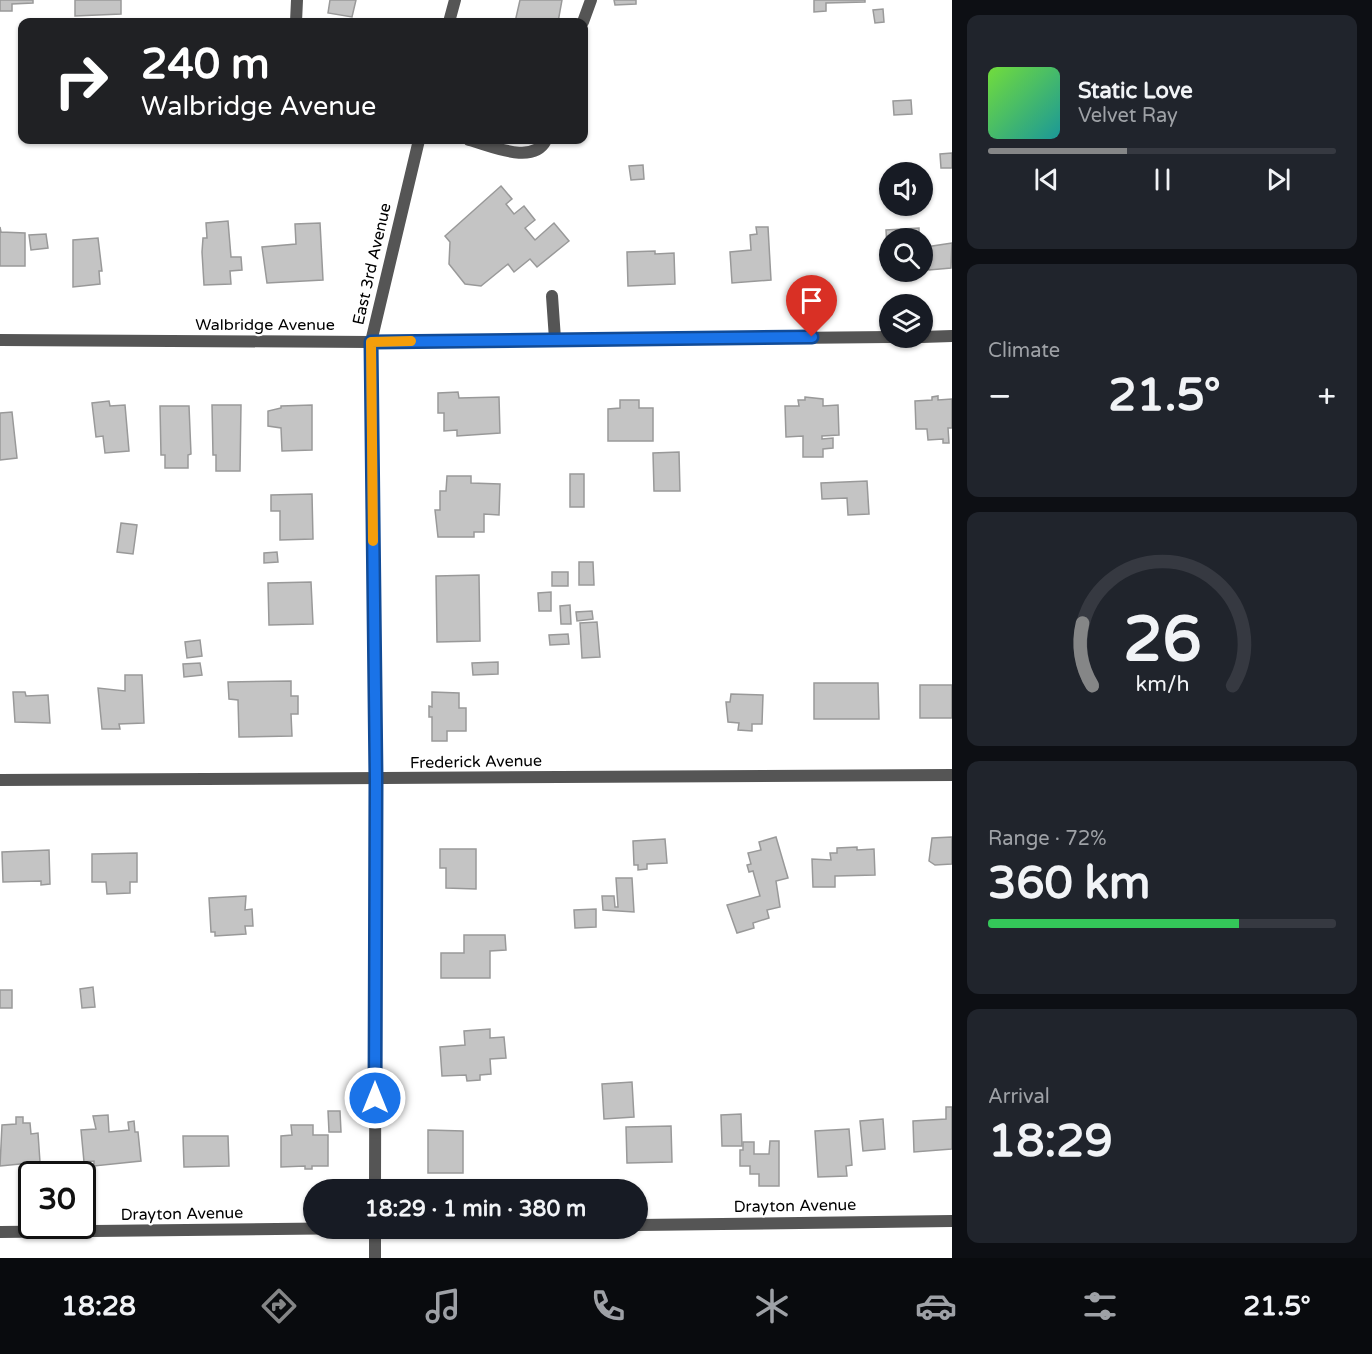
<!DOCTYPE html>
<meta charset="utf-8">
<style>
:root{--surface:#171b24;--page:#20242c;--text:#f1f3f6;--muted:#9ea1a6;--line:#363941;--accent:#858687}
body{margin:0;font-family:"Varela Round",sans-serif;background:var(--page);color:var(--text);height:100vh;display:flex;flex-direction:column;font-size:22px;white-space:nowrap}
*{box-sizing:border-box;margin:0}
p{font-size:20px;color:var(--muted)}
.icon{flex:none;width:33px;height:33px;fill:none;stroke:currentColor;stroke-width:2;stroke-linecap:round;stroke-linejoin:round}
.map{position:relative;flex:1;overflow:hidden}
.drawer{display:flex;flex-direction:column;gap:15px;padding:15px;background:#0d0f14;width:420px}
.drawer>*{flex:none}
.top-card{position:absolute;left:18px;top:18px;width:570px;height:126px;border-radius:12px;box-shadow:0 2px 4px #0004;background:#202124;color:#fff;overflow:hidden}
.controls{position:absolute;left:879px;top:162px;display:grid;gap:12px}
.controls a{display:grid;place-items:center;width:54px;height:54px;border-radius:50%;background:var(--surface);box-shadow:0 2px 4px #0004;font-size:30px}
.speed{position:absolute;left:18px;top:1161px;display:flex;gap:12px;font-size:30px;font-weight:700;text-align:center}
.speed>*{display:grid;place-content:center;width:78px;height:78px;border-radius:50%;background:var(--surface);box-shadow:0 2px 4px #0004;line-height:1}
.speed .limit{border:3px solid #111;border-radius:9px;background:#fff;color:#111}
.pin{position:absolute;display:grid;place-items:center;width:51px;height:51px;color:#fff;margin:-62px -26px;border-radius:50% 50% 50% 0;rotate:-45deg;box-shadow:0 0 6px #0007}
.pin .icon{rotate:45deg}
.me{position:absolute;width:66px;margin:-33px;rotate:0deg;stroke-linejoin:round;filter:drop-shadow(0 0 4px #0008)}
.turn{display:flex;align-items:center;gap:21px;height:126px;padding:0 24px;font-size:27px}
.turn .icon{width:78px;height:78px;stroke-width:2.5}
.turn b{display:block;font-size:42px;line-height:51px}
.big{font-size:45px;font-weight:700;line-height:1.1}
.drawer .widget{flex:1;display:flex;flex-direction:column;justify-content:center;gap:9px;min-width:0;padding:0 21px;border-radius:12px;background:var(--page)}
.drawer .dial{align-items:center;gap:0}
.dial svg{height:156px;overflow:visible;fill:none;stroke:var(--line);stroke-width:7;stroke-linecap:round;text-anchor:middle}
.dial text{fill:var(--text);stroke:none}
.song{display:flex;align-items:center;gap:18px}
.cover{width:72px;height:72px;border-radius:9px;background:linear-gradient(135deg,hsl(100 70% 55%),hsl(180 70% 35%))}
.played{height:6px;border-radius:3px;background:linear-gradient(90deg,var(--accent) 40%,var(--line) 40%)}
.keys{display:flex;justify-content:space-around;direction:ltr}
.heat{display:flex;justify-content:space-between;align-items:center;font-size:33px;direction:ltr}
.charge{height:9px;border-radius:4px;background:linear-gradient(90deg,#34c759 72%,var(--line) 0)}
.trip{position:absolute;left:303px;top:1179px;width:345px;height:60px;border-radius:30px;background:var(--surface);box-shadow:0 2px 4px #0004;font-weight:700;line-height:60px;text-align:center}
.dock{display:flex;height:96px;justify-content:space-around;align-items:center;background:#090b0e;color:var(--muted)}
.dock .icon{width:42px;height:42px}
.dock .selected{color:var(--accent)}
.dock b{font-size:27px;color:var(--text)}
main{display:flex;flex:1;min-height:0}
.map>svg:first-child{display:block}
</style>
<main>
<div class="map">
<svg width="952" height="1258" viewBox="0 0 952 1258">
<rect width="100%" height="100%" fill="#fff"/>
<g fill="#c4c4c4" stroke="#999" stroke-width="1.5">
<path d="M0,0H33V3L12,4V11H0Z"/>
<path d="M75,0H121V14L75,16Z"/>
<path d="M330,0H356L352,17L328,13Z"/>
<path d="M520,0H562L558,22H515Z"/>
<path d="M614,0H636V4L615,5Z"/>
<path d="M814,0H865V2L826,3V11L814,12Z"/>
<path d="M883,9L884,22L875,23L873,10Z"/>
<path d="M911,100L912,114L894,115L893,101Z"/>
<path d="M952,153V168H941L940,154Z"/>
<path d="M643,165L644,179L631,180L629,166Z"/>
<path d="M501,186L512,199L506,204L514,214L524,206L535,220L525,228L535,240L554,223L569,241L537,267L530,259L514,272L508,264L481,286L465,284L449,264L450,242L445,236Z"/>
<path d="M228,221L231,257H241L242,270L230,271L231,284L204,285L202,252L203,238H207L206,223Z"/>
<path d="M320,223L323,280L267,283L262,247L296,244L295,224Z"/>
<path d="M0,227L1,232L25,233V266H0Z"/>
<path d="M756,227H768L771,280L732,283L730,252L751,250L750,235L757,234Z"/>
<path d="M919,228V238H890L888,267L886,230Z"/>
<path d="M46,234L48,248L31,250L29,235Z"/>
<path d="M98,238L102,271H99L100,284L73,287V240Z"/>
<path d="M952,243L951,268L929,270L926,247Z"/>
<path d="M655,251V254L674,253L675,284L628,286L627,252Z"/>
<path d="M458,392L459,398L499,397L500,433L457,436V430L444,431V413H438V393Z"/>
<path d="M938,396V400L952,399V428H948L949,443H943V439L928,440L927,429H916L915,401L932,400V397Z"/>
<path d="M805,397L823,399V406L838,405L839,435L822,436V439L833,438V448L823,449V457H803V436L786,437L785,406H799L798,400H805Z"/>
<path d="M620,400H639V408H653V441H608V409L620,408Z"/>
<path d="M109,401L110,406L125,405L129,451L105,453L103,436L96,437L92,403Z"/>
<path d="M212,405H241L240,471H216V455H213Z"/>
<path d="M312,405V450L282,451L281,428L268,426V411L281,408V406Z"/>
<path d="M160,406H189L191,454L188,455V468H165V455H161Z"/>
<path d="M12,412L17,458L0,460V413Z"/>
<path d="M679,452L680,491H654L653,453Z"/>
<rect x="570" y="474" width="14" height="33"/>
<path d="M447,476H471V483L500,484L499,515L484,514V532H474V537H438L435,510H440V491H446Z"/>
<path d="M867,481L869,514L848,515L847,498L822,499L821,483Z"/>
<path d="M312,494L313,539L280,540V511H271V495Z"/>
<path d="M121,523L137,525L133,554L117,552Z"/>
<path d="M277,552L278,562L264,563V553Z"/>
<path d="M579,562H593L594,585H579Z"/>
<rect x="552" y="572" width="16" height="14"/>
<path d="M479,575L480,641L437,642L436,576Z"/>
<path d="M311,582L313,624L269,625L268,583Z"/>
<path d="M551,592V611H539L538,593Z"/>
<path d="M570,605L571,624H561L560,606Z"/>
<path d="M592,611L593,619L577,621L576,612Z"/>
<path d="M597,622L600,657L582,658L580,623Z"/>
<path d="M568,634L569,644L550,645L549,635Z"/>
<path d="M200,640L202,656L187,658L185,642Z"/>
<path d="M498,662V674L473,675L472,663Z"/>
<path d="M200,663L202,675L184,677L183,664Z"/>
<path d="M125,675H142L144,723L119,724L120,729H102L98,688L125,691Z"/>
<path d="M291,681V696H298V714H291L292,736L239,737L238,700L229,699L228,682Z"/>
<path d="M814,683H878L879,719H814Z"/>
<rect x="920" y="685" width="32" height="33"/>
<path d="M13,692H25L26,696L48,695L50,723L15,722Z"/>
<path d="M432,692L459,693V708H466V731H447V741H432V717H429V706L432,707Z"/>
<path d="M731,694L763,695L762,724H752V731L738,730L739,723L728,722L726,702H730Z"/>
<path d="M776,837L788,878L776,881L780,907L767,910L769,918L753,923L754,928L737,933L727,905L760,896L753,871L749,872L747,865L751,864L748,853L761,850L759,842Z"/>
<path d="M952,837V864L935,865L929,861L932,838Z"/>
<path d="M665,839L667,863L647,864V869L638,870V865H634L633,841Z"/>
<path d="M857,847V850L874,849L875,875L835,876V887H813L812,859L831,860L830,853H837V848Z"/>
<path d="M440,849H476V889L446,888V868H440Z"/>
<path d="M49,850L50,884L41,885V881L3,882L2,852Z"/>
<path d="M137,853V882H130V893L107,894L106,882H92V854Z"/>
<path d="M616,878H632L634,912L603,910L602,896H614L615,907H618Z"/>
<path d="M246,896L245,910L252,909L253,926H245L246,934L215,936V932H211L209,898Z"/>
<path d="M596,909V927L575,928L574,910Z"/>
<path d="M464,935H505L506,950L490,951V978H441V953H464Z"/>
<path d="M93,987L95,1007L82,1008L80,989Z"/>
<rect x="0" y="990" width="12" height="18"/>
<path d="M490,1029V1038L504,1037L506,1058L490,1059L491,1074L480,1075V1080L467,1081L466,1075L442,1076L440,1047L465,1045L464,1031Z"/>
<path d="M632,1082L634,1117L604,1119L602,1084Z"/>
<path d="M946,1107H952V1149L914,1152L913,1121L946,1119Z"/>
<path d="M328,1111H340L341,1132H329Z"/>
<path d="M741,1114L742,1146H722L721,1115Z"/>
<path d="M108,1115L109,1132L129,1130L128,1122L134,1121L135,1132H138L141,1161L94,1166V1161L84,1162L81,1130L96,1129L93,1116Z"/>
<path d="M16,1117H23V1123H30L31,1134L38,1133L40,1162L0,1166L2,1125L16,1124Z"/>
<path d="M883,1119L885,1149L863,1151L860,1121Z"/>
<path d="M291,1125H313V1135H328V1166H312V1169H305V1166L281,1167V1136L292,1135Z"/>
<path d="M671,1126L672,1162L627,1163L626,1127Z"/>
<path d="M849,1129L852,1165L846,1166L847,1176L818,1177L815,1131Z"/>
<path d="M428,1130L463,1131V1173H428Z"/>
<path d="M183,1136H228L229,1166L184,1167Z"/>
<path d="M770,1141H779V1186H759V1174H750V1166H740V1150H743V1142H754V1154H769Z"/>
</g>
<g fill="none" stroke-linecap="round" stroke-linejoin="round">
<g stroke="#555" stroke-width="12">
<path d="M296,22L297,0"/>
<path d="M583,22L591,0"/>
<path d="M469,140C490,145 533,166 546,140"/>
<path d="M552,296L555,339"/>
</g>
<g stroke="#555" stroke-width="12">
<path d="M449,22L455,0"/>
<path d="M922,337L952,336"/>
<path d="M0,340L371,342L890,337"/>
<path d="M0,780L952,775"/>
<path d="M375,1190L376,780L371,342L419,140"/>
<path d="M638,1225L952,1221"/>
<path d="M375,1228V1258"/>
<path d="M0,1232L365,1228"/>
</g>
</g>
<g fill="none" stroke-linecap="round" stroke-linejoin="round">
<g stroke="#114b97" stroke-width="15">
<path id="route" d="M375,1098L376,780L371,342L812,337"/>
</g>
<use href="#route" stroke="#1a73e8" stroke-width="10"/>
<path stroke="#f59e0b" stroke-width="10" d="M373,541L371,342L411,341"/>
</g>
<g text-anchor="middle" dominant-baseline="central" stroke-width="4.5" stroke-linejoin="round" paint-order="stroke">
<g font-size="16" fill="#000" stroke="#fff">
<text transform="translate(372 264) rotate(-77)">East 3rd Avenue</text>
<text x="265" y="325">Walbridge Avenue</text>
<text transform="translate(476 762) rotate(-1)">Frederick Avenue</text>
<text transform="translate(795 1206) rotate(-1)">Drayton Avenue</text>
<text transform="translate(182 1214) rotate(-1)">Drayton Avenue</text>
</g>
</g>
</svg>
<div class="controls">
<a><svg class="icon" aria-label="sound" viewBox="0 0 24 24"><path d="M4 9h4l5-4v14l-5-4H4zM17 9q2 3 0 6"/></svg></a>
<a><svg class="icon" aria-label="search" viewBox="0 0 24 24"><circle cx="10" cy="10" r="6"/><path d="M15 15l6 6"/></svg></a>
<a><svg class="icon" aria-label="layers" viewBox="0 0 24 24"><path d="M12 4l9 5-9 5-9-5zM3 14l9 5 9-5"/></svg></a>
</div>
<div class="speed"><div class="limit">30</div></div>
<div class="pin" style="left:812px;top:337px;background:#d93025"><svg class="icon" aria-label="arrive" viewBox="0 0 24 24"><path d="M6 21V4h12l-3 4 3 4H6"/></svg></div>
<svg class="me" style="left:375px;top:1098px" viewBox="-20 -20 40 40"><circle r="17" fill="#1a73e8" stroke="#fff" stroke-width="3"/><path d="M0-11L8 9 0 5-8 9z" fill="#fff"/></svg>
<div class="trip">18:29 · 1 min · 380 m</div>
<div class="top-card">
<div class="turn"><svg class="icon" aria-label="right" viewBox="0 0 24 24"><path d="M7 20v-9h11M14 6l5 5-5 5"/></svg><div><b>240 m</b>Walbridge Avenue</div></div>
</div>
</div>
<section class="drawer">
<div class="widget">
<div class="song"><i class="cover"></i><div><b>Static Love</b><p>Velvet Ray</p></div></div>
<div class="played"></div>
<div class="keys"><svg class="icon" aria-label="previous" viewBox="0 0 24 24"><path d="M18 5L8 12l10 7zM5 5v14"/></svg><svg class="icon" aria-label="pause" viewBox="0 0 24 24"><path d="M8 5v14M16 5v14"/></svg><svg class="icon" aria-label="next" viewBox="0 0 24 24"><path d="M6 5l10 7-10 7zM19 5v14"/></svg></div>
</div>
<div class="widget"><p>Climate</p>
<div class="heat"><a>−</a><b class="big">21.5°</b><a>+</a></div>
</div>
<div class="widget dial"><svg viewBox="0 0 100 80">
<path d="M14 69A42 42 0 1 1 86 69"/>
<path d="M14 69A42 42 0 0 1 9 37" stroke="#858687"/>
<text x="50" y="56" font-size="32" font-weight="700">26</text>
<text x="50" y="72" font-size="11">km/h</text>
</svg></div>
<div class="widget"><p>Range · 72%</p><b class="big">360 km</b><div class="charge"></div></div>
<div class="widget"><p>Arrival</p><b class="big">18:29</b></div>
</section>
</main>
<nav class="dock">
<b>18:28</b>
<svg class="icon selected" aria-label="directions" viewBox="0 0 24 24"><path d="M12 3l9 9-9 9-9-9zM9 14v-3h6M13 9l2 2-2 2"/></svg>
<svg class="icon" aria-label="music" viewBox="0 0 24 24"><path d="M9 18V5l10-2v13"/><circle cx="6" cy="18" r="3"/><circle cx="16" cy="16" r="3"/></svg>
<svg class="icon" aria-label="phone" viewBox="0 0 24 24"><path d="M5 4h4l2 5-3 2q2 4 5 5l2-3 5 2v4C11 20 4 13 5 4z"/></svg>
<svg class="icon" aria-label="climate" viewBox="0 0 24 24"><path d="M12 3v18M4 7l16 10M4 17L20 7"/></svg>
<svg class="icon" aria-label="car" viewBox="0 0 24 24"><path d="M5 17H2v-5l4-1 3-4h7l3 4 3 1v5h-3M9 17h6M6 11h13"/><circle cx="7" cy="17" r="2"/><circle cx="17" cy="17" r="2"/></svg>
<svg class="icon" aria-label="filters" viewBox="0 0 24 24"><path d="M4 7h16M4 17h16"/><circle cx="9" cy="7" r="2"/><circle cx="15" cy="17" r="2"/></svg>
<b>21.5°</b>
</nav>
